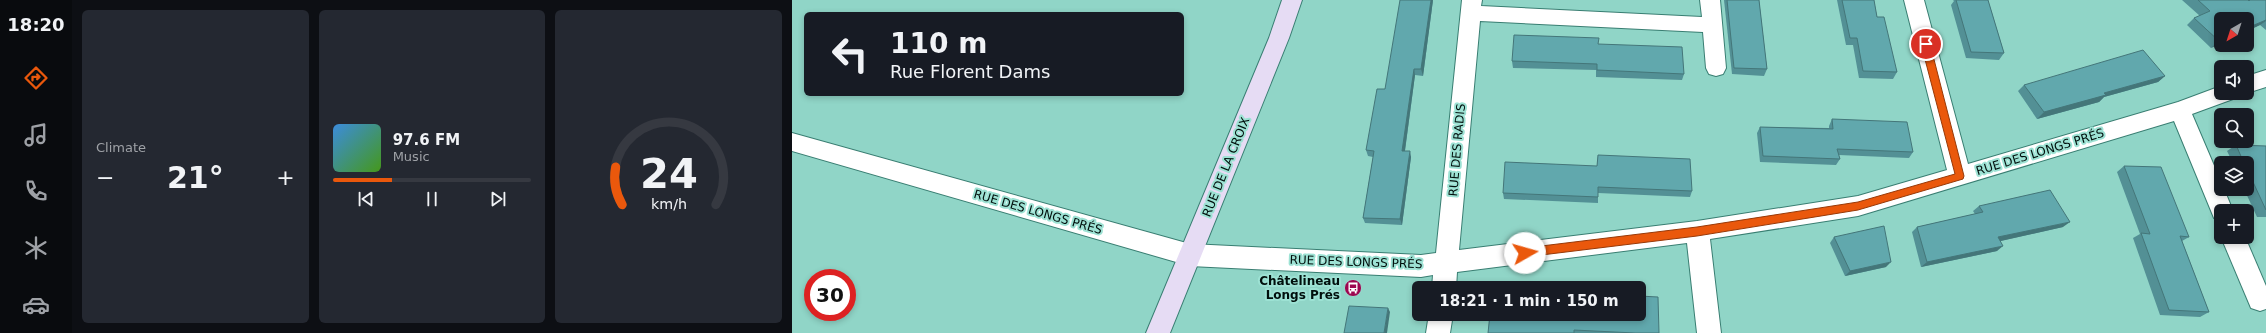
<!DOCTYPE html>
<meta charset="utf-8">
<style>
:root{--surface:#171b24;--page:#242831;--text:#f1f3f6;--muted:#9ea1a6;--line:#363941;--accent:#ea580c}
body{margin:0;font-family:"DejaVu Sans",sans-serif;background:var(--page);color:var(--text);height:100vh;display:flex;flex-direction:column;font-size:15px;white-space:nowrap}
*{box-sizing:border-box;margin:0}
p{font-size:13px;color:var(--muted)}
.icon{flex:none;width:22px;height:22px;fill:none;stroke:currentColor;stroke-width:2;stroke-linecap:round;stroke-linejoin:round}
.map{position:relative;flex:1;overflow:hidden}
.panel{display:flex;flex-direction:column;gap:10px;padding:10px;background:#0d0f14;width:720px}
.panel>*{flex:none}
.hud{position:absolute;left:12px;top:12px;width:380px;height:84px;border-radius:6px;box-shadow:0 2px 6px #0003;background:#171b24;color:var(--text);overflow:hidden}
.needle{width:26px;rotate:219deg}
.fabs{position:absolute;left:1422px;top:12px;display:grid;gap:8px}
.fabs a{display:grid;place-items:center;width:40px;height:40px;border-radius:6px;background:var(--surface);box-shadow:0 2px 6px #0003;font-size:20px}
.speed{position:absolute;left:12px;top:269px;display:flex;gap:8px;font-size:20px;font-weight:700;text-align:center}
.speed>*{display:grid;place-content:center;width:52px;height:52px;border-radius:50%;background:var(--surface);box-shadow:0 2px 6px #0003;line-height:1}
.speed .limit{border:6px solid #d22;background:#fff;color:#111}
.pin{position:absolute;display:grid;place-items:center;width:34px;height:34px;color:#fff;margin:-17px;border:2px solid #fff;border-radius:50%;box-shadow:0 1px 4px #0007}
.me{position:absolute;width:44px;margin:-22px;rotate:83deg;stroke-linejoin:round;filter:drop-shadow(0 0 3px #0008)}
.turn{display:flex;align-items:center;gap:14px;height:84px;padding:0 20px;font-size:18px}
.turn .icon{width:52px;height:52px;stroke-width:2.5}
.turn b{display:block;font-size:28px;line-height:34px}
.big{font-size:30px;font-weight:600;line-height:1.1}
.panel .card{flex:1;display:flex;flex-direction:column;justify-content:center;gap:6px;min-width:0;padding:0 14px;border-radius:6px;background:var(--page)}
.panel .dial{align-items:center;gap:0}
.dial svg{height:104px;overflow:visible;fill:none;stroke:var(--line);stroke-width:7;stroke-linecap:round;text-anchor:middle}
.dial text{fill:var(--text);stroke:none}
.song{display:flex;align-items:center;gap:12px}
.cover{width:48px;height:48px;border-radius:6px;background:linear-gradient(135deg,hsl(210 70% 55%),hsl(100 70% 35%))}
.played{height:4px;border-radius:2px;background:linear-gradient(90deg,var(--accent) 30%,var(--line) 30%)}
.keys{display:flex;justify-content:space-around;direction:ltr}
.heat{display:flex;justify-content:space-between;align-items:center;font-size:22px;direction:ltr}
.panel .tiles{flex:1;display:grid;gap:10px;grid-template-columns:repeat(3,1fr)}
.trip{position:absolute;left:620px;top:281px;width:234px;height:40px;border-radius:6px;background:var(--surface);box-shadow:0 2px 6px #0003;font-weight:600;line-height:40px;text-align:center}
main{display:flex;flex:1;min-height:0}
.dock{display:flex;flex-direction:column;width:72px;justify-content:space-around;align-items:center;background:#090b0e;color:var(--muted)}
.dock .icon{width:28px;height:28px}
.dock .on{color:var(--accent)}
.dock b{font-size:18px;color:var(--text)}
.map>svg:first-child{display:block}
</style>
<main>
<nav class="dock">
<b>18:20</b>
<svg class="icon on" aria-label="directions" viewBox="0 0 24 24"><path d="M12 3l9 9-9 9-9-9zM9 14v-3h6M13 9l2 2-2 2"/></svg>
<svg class="icon" aria-label="music" viewBox="0 0 24 24"><path d="M9 18V5l10-2v13"/><circle cx="6" cy="18" r="3"/><circle cx="16" cy="16" r="3"/></svg>
<svg class="icon" aria-label="phone" viewBox="0 0 24 24"><path d="M5 4h4l2 5-3 2q2 4 5 5l2-3 5 2v4C11 20 4 13 5 4z"/></svg>
<svg class="icon" aria-label="climate" viewBox="0 0 24 24"><path d="M12 3v18M4 7l16 10M4 17L20 7"/></svg>
<svg class="icon" aria-label="car" viewBox="0 0 24 24"><path d="M5 17H2v-5l4-1 3-4h7l3 4 3 1v5h-3M9 17h6M6 11h13"/><circle cx="7" cy="17" r="2"/><circle cx="17" cy="17" r="2"/></svg>
</nav>
<section class="panel">
<div class="tiles">
<div class="card"><p>Climate</p>
<div class="heat"><a>−</a><b class="big">21°</b><a>+</a></div>
</div>
<div class="card">
<div class="song"><i class="cover"></i><div><b>97.6 FM</b><p>Music</p></div></div>
<div class="played"></div>
<div class="keys"><svg class="icon" aria-label="previous" viewBox="0 0 24 24"><path d="M18 5L8 12l10 7zM5 5v14"/></svg><svg class="icon" aria-label="pause" viewBox="0 0 24 24"><path d="M8 5v14M16 5v14"/></svg><svg class="icon" aria-label="next" viewBox="0 0 24 24"><path d="M6 5l10 7-10 7zM19 5v14"/></svg></div>
</div>
<div class="card dial"><svg viewBox="0 0 100 80">
<path d="M14 69A42 42 0 1 1 86 69"/>
<path d="M14 69A42 42 0 0 1 9 40" stroke="#ea580c"/>
<text x="50" y="56" font-size="32" font-weight="700">24</text>
<text x="50" y="72" font-size="11">km/h</text>
</svg></div>
</div>
</section>
<div class="map">
<svg width="1474" height="333" viewBox="0 0 1474 333">
<rect width="100%" height="100%" fill="#90d5c7"/>
<g fill="none" stroke-linecap="round" stroke-linejoin="round">
<g stroke="#397e72" stroke-width="2">
<g id="street">
<path d="M670,0H690L689,6L910,17L908,0H928L934,68L931,74L924,76L917,74L914,68L911,32L688,21L667,250L905,221L1066,196L1155,170L1112,0H1132L1176,164L1386,102L1429,86V93H1444L1441,99L1400,114L1429,182V189H1432L1441,211H1429V221L1422,218L1382,121L1066,216L918,239L929,333H905L895,243L665,272L664,288H640L641,275L629,277L398,266L0,151V133L398,244L629,255L644,253Z"/>
<path d="M1474,70V87L1455,93H1454L1455,76Z"/>
<path d="M1429,237H1453L1474,286V309L1468,311L1459,308Z"/>
<path d="M637,314H661L658,333H634Z"/>
</g>
</g>
<g stroke="#397e72" stroke-width="2">
<path id="secondary" d="M490,0H510L497,38L378,333H354L477,38Z"/>
</g>
<use href="#street" fill="#fff" fill-rule="evenodd"/>
<use href="#secondary" fill="#e6dcf4" fill-rule="evenodd"/>
</g>
<g fill="#539095">
<path d="M641,0L631,76L623,75L613,151L619,157L610,225L573,223L571,218L581,157L576,156L574,150L593,89Z"/>
<path d="M932,0H967L975,69L972,76L940,74Z"/>
<path d="M1045,0H1082L1085,17L1105,72L1101,79L1067,78L1061,45H1054Z"/>
<path d="M1161,0H1196L1212,53L1207,60L1174,58L1159,5L1162,1Z"/>
<path d="M1390,0H1456L1457,1L1474,0V30L1468,25L1455,31V19L1429,43L1419,48L1395,25L1402,18L1408,16Z"/>
<path d="M806,44L892,74L890,80L804,77V70L721,68L720,61Z"/>
<path d="M1373,76L1366,82L1312,97L1307,102L1245,119L1226,91L1232,85Z"/>
<path d="M1040,119L1121,152L1117,158L1047,155L1048,159L1044,165L968,162L965,133L968,127L1037,128V126Z"/>
<path d="M1444,145L1474,146V218V217H1465L1452,189H1455V163H1441L1435,151Z"/>
<path d="M806,155L900,191L898,197L806,193V203L712,199L711,193L805,166Z"/>
<path d="M1332,166L1397,237L1390,241L1417,312L1408,317L1368,315L1341,238L1348,234L1325,172Z"/>
<path d="M1187,206L1271,227L1208,241L1205,251L1129,267L1120,232L1125,227L1183,214L1181,211Z"/>
<path d="M1042,237L1094,267L1053,276L1038,243Z"/>
<path d="M698,314L867,333H696Z"/>
</g>
<g fill="#447679">
<path d="M639,0H641L631,76L629,69Z"/>
<path d="M1474,20V21L1468,25L1455,31V28Z"/>
<path d="M1429,40V43L1419,48L1427,41Z"/>
<path d="M622,69L623,75L612,157L610,151Z"/>
<path d="M1373,76L1366,82L1312,97L1307,102L1245,119L1252,112L1312,93Z"/>
<path d="M618,151L619,157L610,225L608,219Z"/>
<path d="M1278,222L1271,227L1200,243L1206,237Z"/>
<path d="M1211,246L1205,251L1129,267L1135,262Z"/>
<path d="M1099,262L1094,267L1053,276L1058,271Z"/>
<path d="M596,308L598,312L595,333H592Z"/>
</g>
<g fill="#61a8ad" stroke="#447679">
<path d="M608,0H639L629,69H622L610,151H618L608,219L571,218L582,151L574,150L585,89H593Z"/>
<path d="M935,0H967L975,69L942,68Z"/>
<path d="M1050,0H1082L1085,17H1092L1105,72L1071,71L1065,38H1058Z"/>
<path d="M1164,0H1196L1212,53L1179,52Z"/>
<path d="M1406,0H1456L1457,1L1458,0H1474V20L1455,28V19H1429V40L1427,41L1402,18L1418,11Z"/>
<path d="M722,35L807,38L806,44L890,47L892,74L805,70V64L720,61Z"/>
<path d="M1351,50L1373,76L1312,93L1314,95L1252,112L1232,85Z"/>
<path d="M1040,119L1115,122L1121,152L1045,149L1048,159L971,156L968,127L1041,129Z"/>
<path d="M1444,145L1474,146V210L1455,169V163H1452Z"/>
<path d="M806,155L898,159L900,191L806,187V197L711,193L713,162L805,166Z"/>
<path d="M1332,166L1369,167L1397,237L1388,236L1417,312L1377,310L1349,233L1358,234Z"/>
<path d="M1258,190L1278,222L1206,237L1211,246L1135,262L1125,227L1191,212L1187,206Z"/>
<path d="M1092,226L1099,262L1058,271L1042,237Z"/>
<path d="M847,296L866,297L867,333H843L782,330V333H696L698,314H847Z"/>
<path d="M557,306L596,308L592,333H552Z"/>
</g>
<path fill="#ea580c" stroke="#983908" d="M1134,41L1138,44L1172,176L1171,179L1066,210L905,236L733,257L730,256V250L733,248L905,227L1066,202L1163,174L1129,44Z"/>
<defs>
<g id="bus-disc" transform="scale(0.9)"><circle r="9.5" fill="#9d0650" stroke="#9de2d4"/><path d="M-5-6H5V4H4V6H2V4H-2V6H-4V4H-5ZM-3.5-4V0h7V-4ZM-3.5 1.2v1.5H-2V1.2ZM2 1.2v1.5H3.5V1.2Z" fill="#fff"/></g>
</defs>
<g fill-rule="evenodd">
<use href="#bus-disc" x="561" y="288"/>
</g>
<g text-anchor="middle" dominant-baseline="central" stroke-width="4" stroke-linejoin="round" paint-order="stroke">
<g font-size="12" fill="#000f0c" stroke="#9de2d4">
<text transform="translate(665 150) rotate(-85)">RUE DES RADIS</text>
<text transform="translate(1248 152) rotate(-17)">RUE DES LONGS PRÉS</text>
<text transform="translate(434 167) rotate(-68)">RUE DE LA CROIX</text>
<text transform="translate(246 212) rotate(16)">RUE DES LONGS PRÉS</text>
<text transform="translate(564 262) rotate(2)">RUE DES LONGS PRÉS</text>
</g>
<g font-size="12" font-weight="bold" fill="#000f0c" stroke="#9de2d4" text-anchor="end">
<text x="548" y="281">Châtelineau<tspan x="548" dy="14">Longs Prés</tspan></text>
</g>
</g>
</svg>
<div class="fabs">
<a><svg class="needle" viewBox="-14 -14 28 28"><path d="M0-13l5 13h-10z" fill="#e53935"/><path d="M0 13l5-13h-10z" fill="#9ea1a6"/></svg></a>
<a><svg class="icon" aria-label="sound" viewBox="0 0 24 24"><path d="M4 9h4l5-4v14l-5-4H4zM17 9q2 3 0 6"/></svg></a>
<a><svg class="icon" aria-label="search" viewBox="0 0 24 24"><circle cx="10" cy="10" r="6"/><path d="M15 15l6 6"/></svg></a>
<a><svg class="icon" aria-label="layers" viewBox="0 0 24 24"><path d="M12 4l9 5-9 5-9-5zM3 14l9 5 9-5"/></svg></a>
<a>+</a>
</div>
<div class="speed"><div class="limit">30</div></div>
<div class="pin" style="left:1134px;top:44px;background:#d93025"><svg class="icon" aria-label="arrive" viewBox="0 0 24 24"><path d="M6 21V4h12l-3 4 3 4H6"/></svg></div>
<svg class="me" style="left:733px;top:253px" viewBox="-20 -20 40 40"><circle r="19" fill="#fff"/><path d="M0-13L10 11 0 6-10 11z" fill="#ea580c"/></svg>
<div class="trip">18:21 · 1 min · 150 m</div>
<div class="hud">
<div class="turn"><svg class="icon" aria-label="left" viewBox="0 0 24 24"><path d="M17 20v-9H6M10 6l-5 5 5 5"/></svg><div><b>110 m</b>Rue Florent Dams</div></div>
</div>
</div>
</main>
